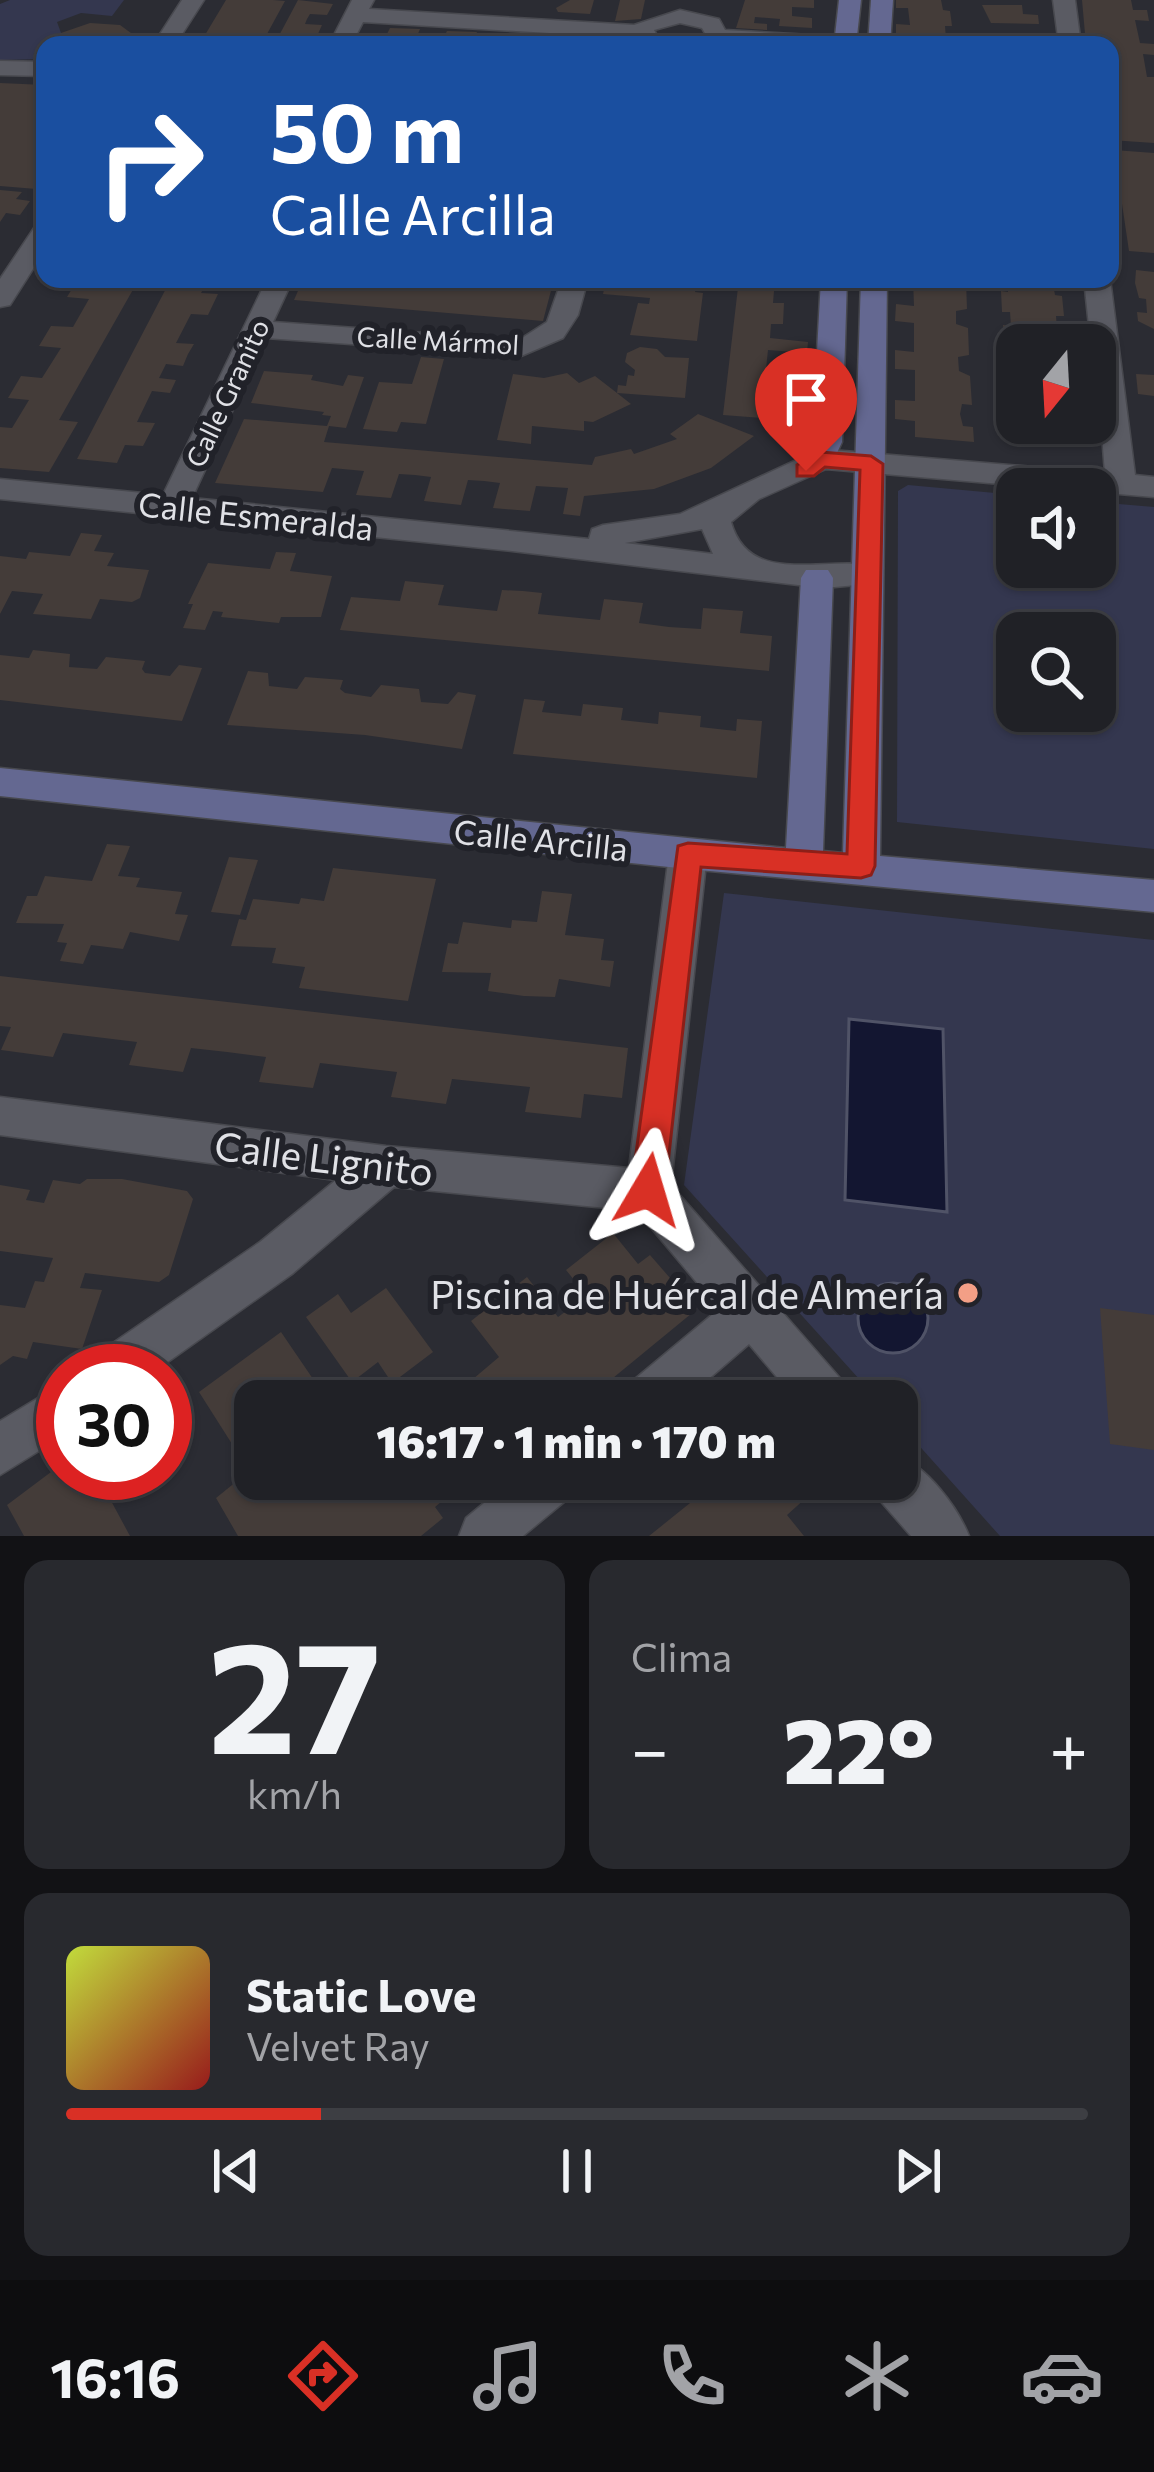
<!DOCTYPE html>
<html lang="es">
<meta charset="utf-8">
<style>
:root{--surface:#202126;--page:#28292e;--text:#f1f3f6;--muted:#a2a3a7;--line:#3d3e43;--accent:#d93025}
body{margin:0;font-family:Commissioner,sans-serif;background:var(--page);color:var(--text);height:100vh;display:flex;flex-direction:column;font-size:45px;white-space:nowrap}
*{box-sizing:border-box;margin:0}
p{font-size:39px;color:var(--muted)}
.icon{flex:none;width:66px;height:66px;fill:none;stroke:currentColor;stroke-width:2;stroke-linecap:round;stroke-linejoin:round}
.map{position:relative;height:1536px;overflow:hidden}
.details{display:flex;flex-direction:column;gap:24px;padding:24px;background:#121215;flex:1}
.details>*{flex:none}
.banner{position:absolute;left:36px;top:36px;width:1083px;height:252px;border-radius:24px;box-shadow:0 3px 9px #0004,0 0 0 3px var(--line);background:#1a4fa0;color:#fff;overflow:hidden}
.needle{width:78px;rotate:198deg}
.buttons{position:absolute;left:996px;top:324px;display:grid;gap:24px}
.buttons a{display:grid;place-items:center;width:120px;height:120px;border-radius:24px;background:var(--surface);box-shadow:0 3px 9px #0004,0 0 0 3px var(--line);font-size:60px}
.speed{position:absolute;left:36px;top:1344px;display:flex;gap:24px;font-size:60px;font-weight:700;text-align:center}
.speed>*{display:grid;place-content:center;width:156px;height:156px;border-radius:50%;background:var(--surface);box-shadow:0 3px 9px #0004,0 0 0 3px var(--line);line-height:1}
.speed .limit{border:18px solid #d22;background:#fff;color:#111}
.pin{position:absolute;display:grid;place-items:center;width:102px;height:102px;color:#fff;margin:-123px -51px;border-radius:50% 50% 50% 0;rotate:-45deg;box-shadow:0 0 12px #0007}
.pin .icon{rotate:45deg}
.me{position:absolute;width:132px;margin:-66px;rotate:7deg;stroke-linejoin:round;filter:drop-shadow(0 0 9px #0008)}
.turn{display:flex;align-items:center;gap:42px;height:252px;padding:0 36px;font-size:54px}
.turn .icon{width:156px;height:156px;stroke-width:2.5}
.turn b{display:block;font-size:84px;line-height:102px}
.big{font-size:90px;font-weight:800;line-height:1.1}
.details .card{flex:1;display:flex;flex-direction:column;justify-content:center;gap:18px;min-width:0;padding:0 42px;border-radius:24px;background:var(--page)}
.details .dial{align-items:center;gap:0}
.dial b{font-size:156px;line-height:1}
.song{display:flex;align-items:center;gap:36px}
.cover{width:144px;height:144px;border-radius:18px;background:linear-gradient(135deg,hsl(70 70% 55%),hsl(0 70% 35%))}
.played{height:12px;border-radius:6px;background:linear-gradient(90deg,var(--accent) 25%,var(--line) 25%)}
.keys{display:flex;justify-content:space-around;direction:ltr}
.heat{display:flex;justify-content:space-between;align-items:center;font-size:66px;direction:ltr}
.details .tiles{flex:1;display:grid;gap:24px;grid-template-columns:1fr 1fr}
.card:last-child{grid-column:span 2}
.trip{position:absolute;left:234px;top:1380px;width:684px;height:120px;border-radius:24px;background:var(--surface);box-shadow:0 3px 9px #0004,0 0 0 3px var(--line);font-weight:800;line-height:120px;text-align:center}
.tab-bar{display:flex;height:192px;justify-content:space-around;align-items:center;background:#0d0d0f;color:var(--muted)}
.tab-bar .icon{width:84px;height:84px}
.tab-bar .active{color:var(--accent)}
.tab-bar b{font-size:54px;color:var(--text)}
.map>svg:first-child{display:block}
</style>
<div class="map">
<svg width="1154" height="1536" viewBox="0 0 1154 1536">
<rect width="100%" height="100%" fill="#2b2c33"/>
<g fill="#34374f" fill-rule="evenodd">
<path d="M10,0H124L112,16L81,13L57,22L61,33L52,45H45V59L0,60V4Z"/>
<path d="M908,485L1017,495V567H1095V502L1154,507V849L897,822L898,491ZM1095,633V711H1017V633Z"/>
<path d="M724,893L1154,940V1536H1000L897,1421V1401H879L684,1185Z"/>
</g>
<g fill="#131631" stroke="#505367" stroke-width="3">
<path d="M849,1019L943,1029L947,1212L845,1200Z"/>
<circle cx="893" cy="1318" r="35"/>
</g>
<g fill="#443c39">
<path d="M226,0H273L285,1L261,45H199Z"/>
<path d="M298,0L333,4L327,15L310,14L307,19L305,24L322,25L313,45H274Z"/>
<path d="M594,0L590,14L558,12L556,8L570,0Z"/>
<path d="M620,0H645L641,19L615,21Z"/>
<path d="M745,0H814V8L792,7V16L812,18V28L779,26L780,19L755,17L754,23L767,24V30L736,28Z"/>
<path d="M896,0H941L943,10L950,11L951,18L952,26H945L946,39L953,40L954,45H911V37L896,36V24L910,25L908,8H896Z"/>
<path d="M1082,0H1131L1133,10H1147L1149,21L1135,20L1140,43L1154,44V55L1143,54L1147,77H1154V143L1110,140V45H1086Z"/>
<path d="M982,5H1022L1023,14L1038,15L1039,24L991,23Z"/>
<path d="M90,23L120,25L135,36L130,45H52L61,33Z"/>
<path d="M390,28L420,29L417,36L424,39L413,45H365L370,35L386,36Z"/>
<path d="M447,31L477,32L472,45H441L443,41L433,38L444,37Z"/>
<path d="M990,35L1028,37V45H991Z"/>
<path d="M0,83L45,85V176L36,189L0,186Z"/>
<path d="M1114,150L1154,153V253L1129,251Z"/>
<path d="M0,190L22,192L16,199L30,201L20,215L6,213L0,222Z"/>
<path d="M1136,270L1154,272V329L1138,321L1137,312L1147,313L1146,299L1139,298L1135,283Z"/>
<path d="M78,279H139L59,420L78,422L49,472L0,468V427L12,428L29,400L8,398L21,376L42,378L61,348L39,346L51,326L73,327L89,299L67,297Z"/>
<path d="M171,279L207,281L201,293L218,294L208,315L191,314L176,343L194,344L188,354L183,366L166,364L159,378L176,380L170,393L152,391L137,422L155,423L143,446L125,445L117,463L77,459Z"/>
<path d="M313,279H345L342,287L355,288L359,279H389L385,290L395,291L399,279L553,283L543,321L294,300L301,284H311Z"/>
<path d="M642,279H698L695,292L703,293L697,341L630,335L638,303L649,304L650,298L603,294L605,285L640,288Z"/>
<path d="M739,279H775L773,303H784L783,324H771L770,338L808,342L807,353L768,350L765,379L778,380L776,404L763,403L762,418L723,415Z"/>
<path d="M913,279L966,281L967,309L956,311V324L968,328L969,355L958,357L959,371L970,376L972,405L962,404L960,414L963,426L973,427L974,442L915,437V421L895,419V400L915,401V370L895,369V350L914,352V323L895,321L896,304L914,306Z"/>
<path d="M1008,279H1052L1055,295L1062,296L1064,316H1056L1057,329L1066,330L1067,339H1060V345L1013,347L1012,335L1004,334L1003,325L1011,326L1010,312H1002L1001,291L1008,292Z"/>
<path d="M640,347L657,349L665,357L689,358L685,398L617,393L631,404L593,422L584,421V431L532,426L531,444L497,440L513,374L544,378L567,373L579,383L595,376L617,393L618,385L626,386L628,375L634,376L635,370L625,362L627,353Z"/>
<path d="M421,357L444,359L426,424L401,422L397,432L363,429L379,382L412,384Z"/>
<path d="M264,371L313,375L311,380L343,386L348,375L364,377L346,428L329,426L324,442L592,465L595,457L631,449L634,454L677,439L670,434L698,414L754,436L711,468L654,489L584,496L580,516L563,514L568,488L536,486L530,511L493,508L500,483L484,481L468,480L461,505L424,501L431,477L415,475L399,474L391,498L356,495L364,471L332,468L323,492L215,483L244,419L327,426L331,416L322,415L324,412L251,403Z"/>
<path d="M1003,373L1017,374V423H1074L1080,426L1079,443L1008,437Z"/>
<path d="M1136,374L1154,375V396L1138,394Z"/>
<path d="M81,533L102,535L94,551L114,553L107,566L149,570L140,598L132,602L100,599L91,619L33,614L43,594L12,591L0,614V556L26,559L29,552L70,556Z"/>
<path d="M276,552L296,553L290,571L332,576L321,617H281L279,623L221,617L223,612L213,611L205,630L183,628L193,604H188L208,563L270,569Z"/>
<path d="M405,581L444,585L438,605L497,611L502,590L523,591L542,593L538,614L600,620L604,599L643,603L639,623L669,627L701,629L703,608L743,611L740,633L772,636L769,671L340,630L351,597L400,601Z"/>
<path d="M33,650L70,654L69,667L97,669L106,657L145,661L142,669L145,673L170,676L179,665L202,668L182,721L0,700V655L29,658Z"/>
<path d="M248,671L268,673L269,686L297,689L305,677L343,680L340,689L345,693L371,697L381,685L419,689L421,702L448,704L458,692L476,695L462,749L365,735L227,725Z"/>
<path d="M524,699L545,701L542,712L581,716L583,704L623,708L621,720L658,724L659,712L701,716L700,727L736,731L737,719L762,721L757,778L513,754Z"/>
<path d="M107,844L130,846L118,876L140,878L136,887L182,892L175,914L188,915L179,941L130,932L123,949L91,945L83,964L60,961L67,943L57,942L64,924L16,923L27,896H37L45,876L92,881Z"/>
<path d="M229,857L258,860L240,915L211,912Z"/>
<path d="M333,868L436,879L408,1001L299,988L305,967L272,963L276,948L231,946L239,919L246,920L253,899L299,904L301,898L324,901Z"/>
<path d="M542,891L572,894L565,935L604,939L601,960L614,961L610,987L559,979L555,997L524,996L488,991L491,973L442,972L448,943L458,944L463,922L511,928L512,920L537,922Z"/>
<path d="M0,976L628,1048L622,1098L584,1094L581,1118L525,1112L530,1087L452,1079L446,1104L391,1097L397,1072L320,1063L313,1088L259,1082L266,1057L227,1052L191,1048L183,1072L129,1065L137,1042L63,1033L53,1057L1,1050L11,1027L0,1026Z"/>
<path d="M87,1179H122L187,1191L193,1199L169,1275L159,1282L85,1273L80,1288L102,1290L82,1349L33,1342L27,1359L13,1356L0,1365V1305L25,1308L35,1281L44,1282L53,1258L0,1251V1185L30,1190L26,1200L44,1203L53,1180L80,1184Z"/>
<path d="M613,1233L638,1264L650,1255L697,1309L585,1401H460L465,1397L460,1390L499,1357L471,1321L527,1277L558,1317L587,1296L566,1270Z"/>
<path d="M386,1288L433,1352L392,1383L378,1362L352,1382L306,1317L338,1294L351,1313Z"/>
<path d="M1100,1308L1154,1315V1450L1110,1444Z"/>
<path d="M281,1332L328,1401H255V1451L251,1445L239,1455L199,1392Z"/>
<path d="M63,1463V1473H96L130,1536H24L7,1505Z"/>
<path d="M267,1479L281,1495L304,1479H313L319,1488L331,1479H468L435,1507L443,1518L421,1536H238L216,1498L237,1481L247,1495Z"/>
<path d="M680,1479H827L787,1515L804,1536H649L695,1499Z"/>
</g>
<g fill="none" stroke-linecap="round" stroke-linejoin="round">
<g stroke="#48494f" stroke-width="3">
<g id="street">
<path d="M182,0H204L175,45H153Z"/>
<path d="M352,0H374L369,9L634,25L680,10L719,19L725,30L845,37L856,44L698,45L706,35L702,28L680,23L654,30L662,45H638L632,38L363,22L351,45H329Z"/>
<path d="M1053,0H1075L1081,45H1059Z"/>
<path d="M0,61L45,62V76L0,75Z"/>
<path d="M45,222V250L10,305L0,307V279L36,225Z"/>
<path d="M267,279H293L273,322L519,340L547,322L562,279H588L578,315L563,338L521,356L266,338L192,498L589,539L592,529L603,525L680,514L820,449L1105,473L1095,345H1091L1084,279H1110L1135,475L1154,477V497L826,469L759,499L731,522C750,590 829,553 878,567L883,575L878,583L824,588L512,551L0,499V479L163,495ZM702,529L713,554L625,543Z"/>
<path d="M688,839L701,843L707,854L671,1185L845,1384L852,1401H797L749,1344L683,1401H622L629,1384L719,1309L637,1211L394,1187L292,1274L155,1371H90L97,1354L260,1242L336,1180L0,1135V1097L386,1146L629,1168L669,854L675,843Z"/>
<path d="M63,1383V1436L0,1475V1421Z"/>
<path d="M897,1455C927,1467 957,1506 969,1536H911L877,1497L870,1479H897Z"/>
<path d="M513,1479H577L570,1497L523,1536H459L466,1518Z"/>
</g>
</g>
<g stroke="#48494f" stroke-width="3">
<g id="secondary">
<path d="M839,0H861L856,45H834Z"/>
<path d="M871,0H893L890,45H868Z"/>
<path d="M821,279H847L842,442L831,466L820,469L805,459L812,442Z"/>
<path d="M861,279H887L880,856L1154,880V912L688,869L0,796V768L786,848L801,578L806,570H828L833,578L823,851L843,853Z"/>
</g>
</g>
<use href="#street" fill="#5a5b63" fill-rule="evenodd"/>
<use href="#secondary" fill="#646891" fill-rule="evenodd"/>
</g>
<path fill="#d93025" stroke="#8d1f18" stroke-width="3" d="M820,452L871,456L883,464L875,866L871,875L861,878L701,867L665,1190L660,1202L648,1206L636,1202L631,1190L678,846L688,843L847,854L860,470L825,467L814,476H797V465Z"/>
<circle fill="#f39f86" stroke="#212229" stroke-width="4.5" cx="968" cy="1293" r="12"/>
<g text-anchor="middle" dominant-baseline="central" stroke-width="12" stroke-linejoin="round" paint-order="stroke">
<g font-size="27" fill="#e0e1e6" stroke="#212229">
<text transform="translate(438 340) rotate(3)">Calle Mármol</text>
<text transform="translate(227 393) rotate(-65)">Calle Granito</text>
</g>
<g font-size="33" fill="#e0e1e6" stroke="#212229">
<text transform="translate(256 515) rotate(6)">Calle Esmeralda</text>
<text transform="translate(541 839) rotate(6)">Calle Arcilla</text>
</g>
<g font-size="39" fill="#e0e1e6" stroke="#212229">
<text transform="translate(324 1157) rotate(7)">Calle Lignito</text>
</g>
<g font-size="39" fill="#e0e1e6" stroke="#212229" text-anchor="end">
<text x="944" y="1293">Piscina de Huércal de Almería</text>
</g>
</g>
</svg>
<div class="buttons">
<a><svg class="needle" viewBox="-14 -14 28 28"><path d="M0-13l5 13h-10z" fill="#e53935"/><path d="M0 13l5-13h-10z" fill="#a2a3a7"/></svg></a>
<a><svg class="icon" aria-label="sound" viewBox="0 0 24 24"><path d="M4 9h4l5-4v14l-5-4H4zM17 9q2 3 0 6"/></svg></a>
<a><svg class="icon" aria-label="search" viewBox="0 0 24 24"><circle cx="10" cy="10" r="6"/><path d="M15 15l6 6"/></svg></a>
</div>
<div class="speed"><div class="limit">30</div></div>
<div class="pin" style="left:806px;top:471px;background:#d93025"><svg class="icon" aria-label="arrive" viewBox="0 0 24 24"><path d="M6 21V4h12l-3 4 3 4H6"/></svg></div>
<svg class="me" style="left:648px;top:1190px" viewBox="-20 -20 40 40"><path d="M0-17L14 15 0 8-14 15z" fill="#d93025" stroke="#fff" stroke-width="4"/></svg>
<div class="trip">16:17 · 1 min · 170 m</div>
<div class="banner">
<div class="turn"><svg class="icon" aria-label="right" viewBox="0 0 24 24"><path d="M7 20v-9h11M14 6l5 5-5 5"/></svg><div><b>50 m</b>Calle Arcilla</div></div>
</div>
</div>
<section class="details">
<div class="tiles">
<div class="card dial"><b>27</b><p>km/h</p></div>
<div class="card"><p>Clima</p>
<div class="heat"><a>−</a><b class="big">22°</b><a>+</a></div>
</div>
<div class="card">
<div class="song"><i class="cover"></i><div><b>Static Love</b><p>Velvet Ray</p></div></div>
<div class="played"></div>
<div class="keys"><svg class="icon" aria-label="previous" viewBox="0 0 24 24"><path d="M18 5L8 12l10 7zM5 5v14"/></svg><svg class="icon" aria-label="pause" viewBox="0 0 24 24"><path d="M8 5v14M16 5v14"/></svg><svg class="icon" aria-label="next" viewBox="0 0 24 24"><path d="M6 5l10 7-10 7zM19 5v14"/></svg></div>
</div>
</div>
</section>
<nav class="tab-bar">
<b>16:16</b>
<svg class="icon active" aria-label="directions" viewBox="0 0 24 24"><path d="M12 3l9 9-9 9-9-9zM9 14v-3h6M13 9l2 2-2 2"/></svg>
<svg class="icon" aria-label="music" viewBox="0 0 24 24"><path d="M9 18V5l10-2v13"/><circle cx="6" cy="18" r="3"/><circle cx="16" cy="16" r="3"/></svg>
<svg class="icon" aria-label="phone" viewBox="0 0 24 24"><path d="M5 4h4l2 5-3 2q2 4 5 5l2-3 5 2v4C11 20 4 13 5 4z"/></svg>
<svg class="icon" aria-label="climate" viewBox="0 0 24 24"><path d="M12 3v18M4 7l16 10M4 17L20 7"/></svg>
<svg class="icon" aria-label="car" viewBox="0 0 24 24"><path d="M5 17H2v-5l4-1 3-4h7l3 4 3 1v5h-3M9 17h6M6 11h13"/><circle cx="7" cy="17" r="2"/><circle cx="17" cy="17" r="2"/></svg>
</nav>
